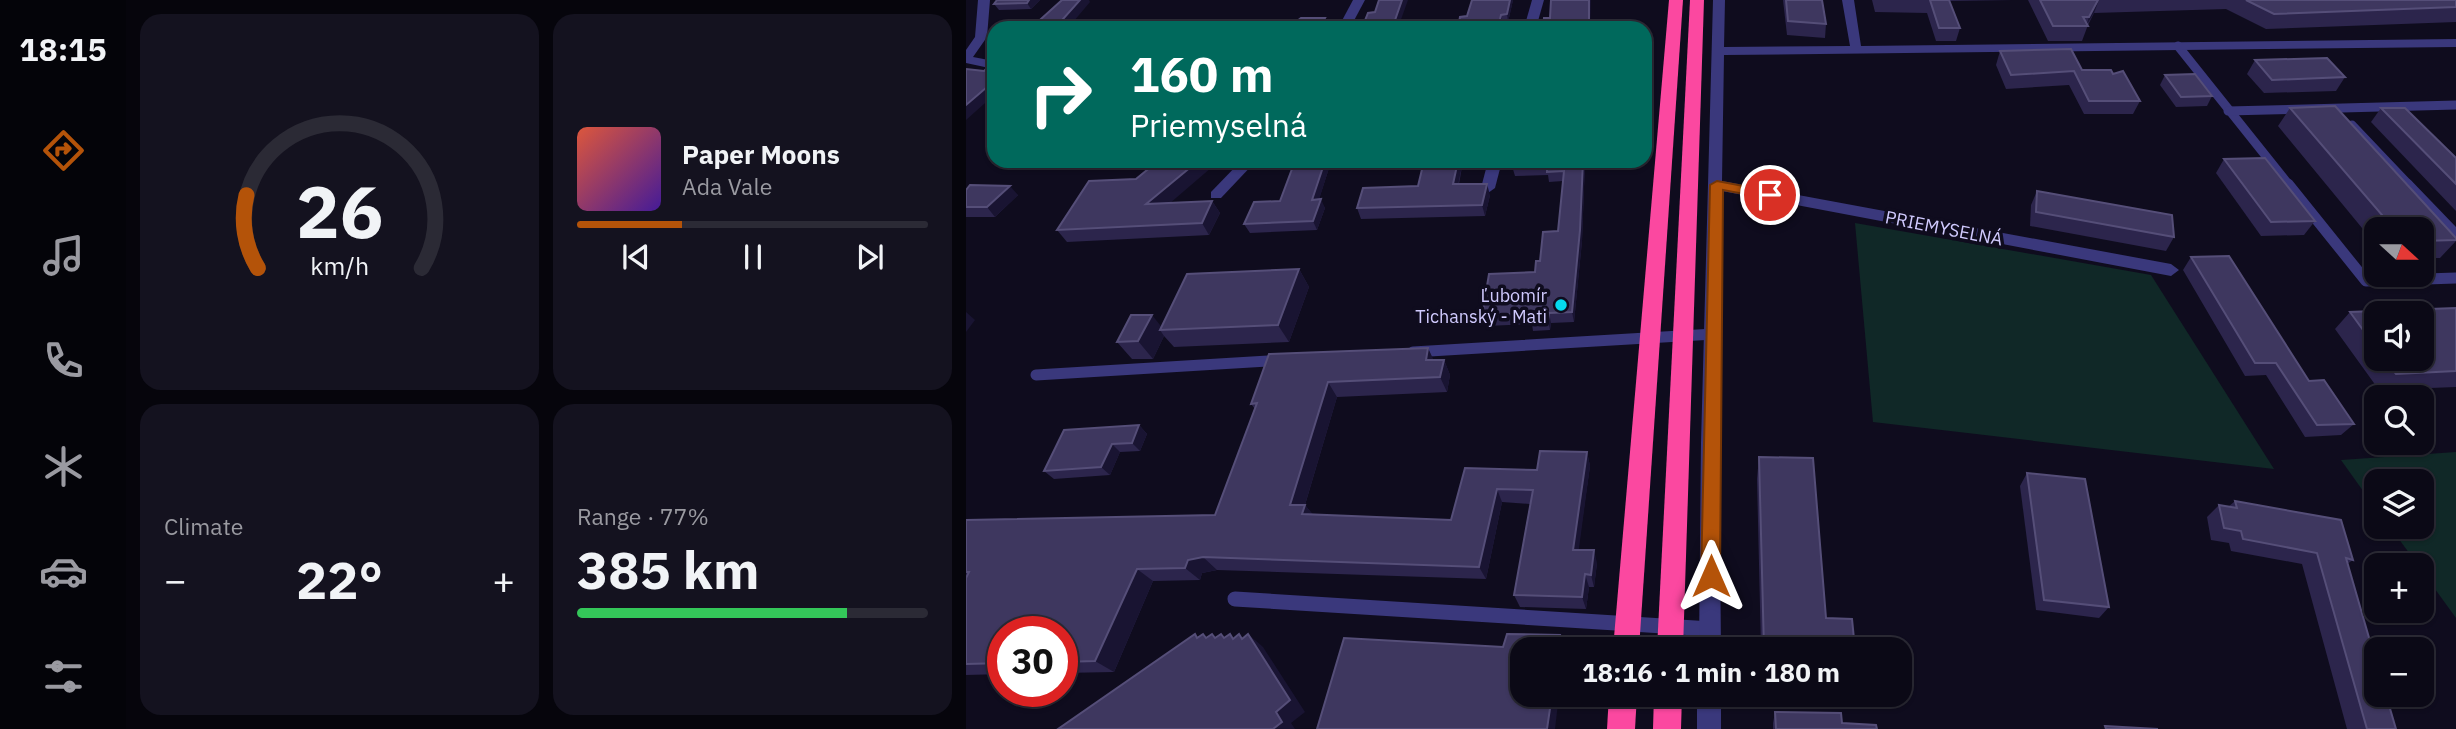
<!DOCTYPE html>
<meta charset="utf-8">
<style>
:root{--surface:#0b0916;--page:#14121f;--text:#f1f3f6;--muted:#9a9aa1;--line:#2b2a35;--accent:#b45309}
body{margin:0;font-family:"IBM Plex Sans",sans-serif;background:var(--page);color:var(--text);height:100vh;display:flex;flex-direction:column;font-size:26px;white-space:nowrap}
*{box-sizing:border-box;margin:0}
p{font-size:23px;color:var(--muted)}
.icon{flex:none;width:38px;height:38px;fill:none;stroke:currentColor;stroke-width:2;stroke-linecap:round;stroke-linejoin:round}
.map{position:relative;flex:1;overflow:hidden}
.sheet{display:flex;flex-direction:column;gap:14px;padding:14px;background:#06050c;width:840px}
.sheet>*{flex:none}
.banner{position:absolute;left:21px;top:21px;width:665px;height:147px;border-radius:21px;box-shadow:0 2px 5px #0004,0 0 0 2px var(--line);background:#00695c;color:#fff;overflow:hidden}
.needle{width:46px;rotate:111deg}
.fabs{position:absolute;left:1398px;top:217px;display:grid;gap:14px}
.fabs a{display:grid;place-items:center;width:70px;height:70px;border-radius:14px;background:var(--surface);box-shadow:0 2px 5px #0004,0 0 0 2px var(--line);font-size:35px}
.speed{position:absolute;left:21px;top:616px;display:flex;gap:14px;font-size:35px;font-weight:700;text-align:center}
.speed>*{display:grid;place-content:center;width:91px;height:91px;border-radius:50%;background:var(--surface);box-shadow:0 2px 5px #0004,0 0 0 2px var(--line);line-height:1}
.speed .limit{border:10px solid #d22;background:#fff;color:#111}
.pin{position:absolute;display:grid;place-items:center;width:60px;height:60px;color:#fff;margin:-30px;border:4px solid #fff;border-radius:50%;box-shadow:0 2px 7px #0007}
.me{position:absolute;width:77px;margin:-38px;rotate:0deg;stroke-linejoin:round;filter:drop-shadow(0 0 5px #0008)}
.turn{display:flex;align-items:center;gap:24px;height:147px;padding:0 28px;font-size:32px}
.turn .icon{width:91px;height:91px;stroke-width:2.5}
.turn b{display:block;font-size:49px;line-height:60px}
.big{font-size:52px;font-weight:700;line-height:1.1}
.sheet .widget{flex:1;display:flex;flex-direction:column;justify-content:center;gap:10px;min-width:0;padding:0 24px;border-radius:21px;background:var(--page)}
.sheet .dial{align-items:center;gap:0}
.dial svg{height:182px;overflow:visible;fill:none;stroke:var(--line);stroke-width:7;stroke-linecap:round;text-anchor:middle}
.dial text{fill:var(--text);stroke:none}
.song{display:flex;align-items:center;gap:21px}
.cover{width:84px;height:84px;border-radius:10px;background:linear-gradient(135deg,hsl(10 70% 55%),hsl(260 70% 35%))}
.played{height:7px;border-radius:4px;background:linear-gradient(90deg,var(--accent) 30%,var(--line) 30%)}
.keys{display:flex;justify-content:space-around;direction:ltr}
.heat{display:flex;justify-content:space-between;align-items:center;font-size:38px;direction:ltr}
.charge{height:10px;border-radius:5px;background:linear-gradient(90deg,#34c759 77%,var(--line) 0)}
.sheet .tiles{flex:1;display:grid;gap:14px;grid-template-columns:repeat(2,1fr)}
.trip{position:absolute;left:544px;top:637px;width:402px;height:70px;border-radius:21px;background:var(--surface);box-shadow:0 2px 5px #0004,0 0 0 2px var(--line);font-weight:700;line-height:70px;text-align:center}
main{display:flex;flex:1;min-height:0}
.tab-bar{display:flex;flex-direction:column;width:126px;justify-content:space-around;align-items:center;background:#040409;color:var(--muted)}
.tab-bar .icon{width:49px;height:49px}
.tab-bar .on{color:var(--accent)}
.tab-bar b{font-size:32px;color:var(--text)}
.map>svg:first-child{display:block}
</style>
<main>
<nav class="tab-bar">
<b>18:15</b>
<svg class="icon on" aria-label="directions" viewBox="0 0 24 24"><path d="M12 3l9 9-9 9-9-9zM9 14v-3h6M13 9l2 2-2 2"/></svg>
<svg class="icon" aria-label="music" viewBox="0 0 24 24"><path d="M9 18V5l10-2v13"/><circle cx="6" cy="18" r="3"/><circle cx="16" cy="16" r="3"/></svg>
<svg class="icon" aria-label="phone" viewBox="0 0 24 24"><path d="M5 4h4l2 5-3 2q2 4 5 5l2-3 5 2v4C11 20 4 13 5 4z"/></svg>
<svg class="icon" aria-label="climate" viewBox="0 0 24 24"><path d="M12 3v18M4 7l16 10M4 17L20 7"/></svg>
<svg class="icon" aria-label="car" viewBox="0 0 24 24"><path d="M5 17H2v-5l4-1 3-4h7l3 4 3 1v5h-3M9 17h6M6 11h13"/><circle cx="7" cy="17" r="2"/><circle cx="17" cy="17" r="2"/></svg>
<svg class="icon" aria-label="filters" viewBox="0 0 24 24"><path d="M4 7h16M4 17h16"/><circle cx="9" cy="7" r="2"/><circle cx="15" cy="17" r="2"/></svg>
</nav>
<section class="sheet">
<div class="tiles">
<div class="widget dial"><svg viewBox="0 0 100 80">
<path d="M14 69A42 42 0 1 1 86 69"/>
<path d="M14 69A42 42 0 0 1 9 37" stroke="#b45309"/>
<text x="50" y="56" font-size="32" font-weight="700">26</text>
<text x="50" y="72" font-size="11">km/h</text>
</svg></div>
<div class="widget">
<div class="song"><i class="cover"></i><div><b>Paper Moons</b><p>Ada Vale</p></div></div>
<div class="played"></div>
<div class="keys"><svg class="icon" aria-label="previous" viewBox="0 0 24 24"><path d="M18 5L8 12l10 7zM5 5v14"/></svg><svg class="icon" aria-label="pause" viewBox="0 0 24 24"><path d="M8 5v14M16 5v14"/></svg><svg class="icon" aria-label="next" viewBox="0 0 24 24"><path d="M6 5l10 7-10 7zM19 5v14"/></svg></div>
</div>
<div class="widget"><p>Climate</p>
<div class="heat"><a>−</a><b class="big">22°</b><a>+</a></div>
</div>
<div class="widget"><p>Range · 77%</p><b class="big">385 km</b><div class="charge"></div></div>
</div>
</section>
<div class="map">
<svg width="1490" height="729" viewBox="0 0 1490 729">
<rect width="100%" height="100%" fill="#0f0c1e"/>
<g fill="#102827">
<path d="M889,223L1185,275L1308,469L907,422Z"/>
<path d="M1490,452V618L1456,571V565H1452L1424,527H1456V481H1410V509L1375,460Z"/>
</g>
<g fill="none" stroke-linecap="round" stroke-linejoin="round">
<g stroke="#3a387c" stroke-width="9">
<path d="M1212,46L1323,185"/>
<path d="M1262,111L1490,105"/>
<path d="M1386,125L1443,185"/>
</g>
<g stroke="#3a387c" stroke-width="11">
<path d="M1322,184L1400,281L1490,278"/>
<path d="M1441,184L1490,235"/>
<path d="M447,352L748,334"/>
<path d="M70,375L317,360"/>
</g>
<path stroke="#3a387c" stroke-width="15" d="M269,599L745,629"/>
<g fill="#3a387c" fill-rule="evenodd">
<path d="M12,0H24L21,37L7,57L28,61V69L0,63V50L9,37Z"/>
<path d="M387,0H399L384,28H372Z"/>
<path d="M566,0H578L570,28H558Z"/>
<path d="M747,0H759L758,47L884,46L876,0H888L895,46L1490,39V47L758,55L756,181L1205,264L1213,270L1205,276L756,191L753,443L755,649H733L735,443Z"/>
<path d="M275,161H290L255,198H245V192Z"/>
<path d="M522,161H536L529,188L522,193L515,188Z"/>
<rect x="731" y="695" width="24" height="34"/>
</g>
<g fill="#fb48a0" fill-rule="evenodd">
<path d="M703,0H717L673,649H647Z"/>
<path d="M724,0H738L717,649H691Z"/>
<path d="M643,695H671L669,729H641Z"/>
<path d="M688,695H716L715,729H687Z"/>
</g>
</g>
<g fill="#2c254c" fill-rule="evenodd">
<path d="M74,0L65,9L33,10L28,4Z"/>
<path d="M506,0H547L542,22L537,23L501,16Z"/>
<path d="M817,0H856L860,24L859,38L821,35Z"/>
<path d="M906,0H1047L983,1L994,28L990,41H970L961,13L909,12Z"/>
<path d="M1062,0H1490V22L1300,29L1260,9L1128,13L1122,25L1116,41H1082Z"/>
<path d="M1034,51L1116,70L1147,74L1174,101L1167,114H1118L1103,85L1040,89L1030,65Z"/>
<path d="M1289,60L1379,77L1370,91L1298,93L1281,74Z"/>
<path d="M1199,75L1246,96L1241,106L1210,107L1194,85Z"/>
<path d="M1324,108L1490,238V241L1474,258H1456V229H1410V245L1312,126Z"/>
<path d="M1415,108L1490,158V211L1405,122Z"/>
<path d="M1258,159L1349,221L1338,235L1295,236L1250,173Z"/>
<path d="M323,161H378L375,167L363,168L353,199L359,208L351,230L284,233L278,224L314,201L327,166H326Z"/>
<path d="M458,161H497L493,184L524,195L519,216L395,219L391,208L452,186Z"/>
<path d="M619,161L616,241L608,322L585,323L584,330L567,331L566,324L520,326L516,316L569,272L592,231L597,181L583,182L582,175L549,176L546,166Z"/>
<path d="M0,190L52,195L29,217H0Z"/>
<path d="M1071,191L1208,237L1200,251L1064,226L1065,205Z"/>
<path d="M246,201L254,213L243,235L101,242L91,230L204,203Z"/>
<path d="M1225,257L1343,381L1388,424L1375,435L1339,437L1300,375L1279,376L1217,270Z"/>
<path d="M333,269L343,287L323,342L208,347L198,336L187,359H166L151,342L196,326Z"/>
<path d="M1490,308V387L1413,390L1369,329L1384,312ZM1410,313L1456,359H1410Z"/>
<path d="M462,348L467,360H478L484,375L481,392L371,397L339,505L347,515L485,520L499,468L571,470L621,452L624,466L612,550L631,563L628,587H623L620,609L554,607L548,595L564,504L536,502L520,579L251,570L236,573L234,580L187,581L148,672L96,673V632H37V674L0,675V520L249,515L289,409L285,404Z"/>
<path d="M173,425L181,434L174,451L154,452L144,475L88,479L78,471Z"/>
<path d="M793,457L860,618L889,649H795L791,479Z"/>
<path d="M1061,473L1143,607L1133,618L1070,610L1054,486Z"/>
<path d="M1269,501L1387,560L1381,564L1430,729H1381L1336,564L1265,551L1263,543L1245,540L1241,517L1253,505L1262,507Z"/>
<path d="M809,712L876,723L911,729H807V723Z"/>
</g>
<g fill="#191432">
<path d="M63,0H74L65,9L61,3Z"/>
<path d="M114,0H123L124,2L102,28H89Z"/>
<path d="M436,0H442L432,28H428L427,26Z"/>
<path d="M544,0H547L542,22L541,14Z"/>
<path d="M623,0H625L624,28H623Z"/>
<path d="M1133,0L1128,13L1120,26L1123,17Z"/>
<path d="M535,15L537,23L536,28H532Z"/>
<path d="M359,18L362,26L361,28H353Z"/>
<path d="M28,81V95L0,120V105Z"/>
<path d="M232,161H253L189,216L180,204Z"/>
<path d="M359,161H360L363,168L350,209L346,200Z"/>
<path d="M373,161H378L375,167Z"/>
<path d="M492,161H497L490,195L487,184Z"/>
<path d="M617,161H619L616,241L608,322L606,312Z"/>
<path d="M521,184L524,195L519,216L516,205Z"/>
<path d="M44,186L52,195L29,217L21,207Z"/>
<path d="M355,199L359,208L351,230L347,221Z"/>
<path d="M246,201L254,213L243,235L236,223Z"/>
<path d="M333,269L343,287L323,342L312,325Z"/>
<path d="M0,312L9,320L0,332Z"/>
<path d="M583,313L585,323L584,330L582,320Z"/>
<path d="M186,315L198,330H194L198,336L187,359L172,341Z"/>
<path d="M462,348L469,363L460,360Z"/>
<path d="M478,360L484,375L481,392L474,377Z"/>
<path d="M362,382L371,397L338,508L339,505L350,518L346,528L324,505Z"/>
<path d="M173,425L181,434L174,451L166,443Z"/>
<path d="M146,444L154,452L144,475L135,467Z"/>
<path d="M621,452L624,466L611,563L607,550Z"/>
<path d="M531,489L536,502L520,579L513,567Z"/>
<path d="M628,550L631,563L628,587L625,575Z"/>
<path d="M237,557L251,570L236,573L234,580L219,568L222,560Z"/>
<path d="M171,569L187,581L148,672L129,661Z"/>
<path d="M619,574L623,587L620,609L616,597Z"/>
<path d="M282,634L297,647L339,712L325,723L329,729H307Z"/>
<path d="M594,635L599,648V649H592Z"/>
<path d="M586,695H593L589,729H581Z"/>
</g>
<g fill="#3e375f" stroke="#554e78" stroke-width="2">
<path d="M31,0H63L61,3L28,4Z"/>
<path d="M96,0H114L89,28H65Z"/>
<path d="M413,0H436L427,26H430V28H396L402,13L409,12Z"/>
<path d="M506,0H544L541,14L535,15L532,28H492L494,17L501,16Z"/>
<path d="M585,0H623V28H577L578,18H584Z"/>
<path d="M820,0H856L860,24L822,21Z"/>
<path d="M964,0H983L994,28H973Z"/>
<path d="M1074,0H1132L1123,17H1117L1122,26H1087Z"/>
<path d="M1280,0H1490V7L1308,14Z"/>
<path d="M335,18H359L353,28H305L307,24H327Z"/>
<path d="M1105,49L1116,70H1145L1147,74L1157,71L1174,101H1123L1108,71L1045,75L1034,51Z"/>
<path d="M1361,58L1379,77L1306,80L1289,60Z"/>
<path d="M28,62V81L0,105V69L18,71Z"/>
<path d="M1229,74L1246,96L1215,97L1199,75Z"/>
<path d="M1369,106L1490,238V240L1456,241V229H1428L1324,108Z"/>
<path d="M1415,108H1439L1490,158V184Z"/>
<path d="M1299,158L1349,221L1305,222L1258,159Z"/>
<path d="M192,161H232L180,204L246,201L236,223L91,230L123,181L170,179Z"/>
<path d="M329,161H359L346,200L355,199L347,221L278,224L288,202L314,201Z"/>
<path d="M458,161H492L487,184H521L516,205L391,208L397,188L452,186Z"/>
<path d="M547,161H617L614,230L606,312L583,313L582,320H565V313L516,316L523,274L569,272L570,261H574L577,232L592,231L598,171L581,172V164L546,166Z"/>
<path d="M4,185L44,186L21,207H0V190Z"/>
<path d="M1071,191L1206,215L1208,237L1070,212Z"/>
<path d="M1263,256L1343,381L1358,380L1388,424L1351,425L1310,363H1289L1225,257Z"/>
<path d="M333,269L312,325L194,330L221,274Z"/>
<path d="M1490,308V371L1430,374L1419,359H1456V313H1410V348L1384,312Z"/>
<path d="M165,315H186L172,341L151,342Z"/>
<path d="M462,348L460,360H478L474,377L362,382L324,505H339L336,514L485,520L499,468L571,470L574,451L621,452L607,550H628L625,575L619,574L616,597L548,595L567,490L531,489L513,567L237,557L222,560L219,568L171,569L129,661L96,662V632H37V663L0,664V578L3,572H0V520L249,515L291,403L285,404L303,354Z"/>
<path d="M173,425L166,443L146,444L135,467L78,471L98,430Z"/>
<path d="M793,457L847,458L860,618L886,619L889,649H798Z"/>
<path d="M1061,473L1119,479L1143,607L1078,600Z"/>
<path d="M1269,501L1375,520L1387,560L1380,558L1410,662V695H1420L1430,729H1401L1351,553L1277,539L1275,531L1258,528L1253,505L1271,508Z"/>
<path d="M229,634L231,638L237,634L240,638L246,634L249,638L255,634L258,638L264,634L267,639L273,634L276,639L282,634L324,700L310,712L316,722L307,729H92Z"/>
<path d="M541,634L594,635L592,649H556V695H586L581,729H351L378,638L537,647Z"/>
<path d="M809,712L875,713L876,723L910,725L911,729H810Z"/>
<path d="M1139,726L1192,729H1140Z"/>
</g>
<path fill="#b45309" stroke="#753606" stroke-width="2" d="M751,181L804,191L811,195L804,199L757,190L754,576L751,582L745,585L738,582L735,576L744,185Z"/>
<circle fill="#05daef" stroke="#0f0c1e" stroke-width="2.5" cx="595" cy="305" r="7"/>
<g text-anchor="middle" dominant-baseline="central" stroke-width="7" stroke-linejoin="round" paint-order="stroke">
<g font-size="18" fill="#d0cafe" stroke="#0f0c1e">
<text transform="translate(978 228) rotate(11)">PRIEMYSELNÁ</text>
</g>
<g font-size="18" fill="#d0cafe" stroke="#0f0c1e" text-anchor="end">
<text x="581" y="295">Ľubomír<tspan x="581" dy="21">Tichanský - Mati</tspan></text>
</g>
</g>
</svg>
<div class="fabs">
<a><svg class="needle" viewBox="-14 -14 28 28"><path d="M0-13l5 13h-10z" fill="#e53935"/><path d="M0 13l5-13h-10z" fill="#9a9aa1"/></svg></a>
<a><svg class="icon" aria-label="sound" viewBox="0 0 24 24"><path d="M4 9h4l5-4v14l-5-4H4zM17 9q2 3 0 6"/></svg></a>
<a><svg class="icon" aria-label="search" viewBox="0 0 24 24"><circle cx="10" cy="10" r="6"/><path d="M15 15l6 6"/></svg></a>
<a><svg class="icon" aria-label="layers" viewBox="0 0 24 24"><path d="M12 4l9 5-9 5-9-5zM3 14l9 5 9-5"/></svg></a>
<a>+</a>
<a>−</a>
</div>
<div class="speed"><div class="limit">30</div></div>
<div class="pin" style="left:804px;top:195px;background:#d93025"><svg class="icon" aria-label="arrive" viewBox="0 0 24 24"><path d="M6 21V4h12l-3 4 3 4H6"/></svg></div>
<svg class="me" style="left:745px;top:576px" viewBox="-20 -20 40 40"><path d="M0-17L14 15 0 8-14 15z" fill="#b45309" stroke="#fff" stroke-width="4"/></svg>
<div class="trip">18:16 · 1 min · 180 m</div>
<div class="banner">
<div class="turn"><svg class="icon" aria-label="right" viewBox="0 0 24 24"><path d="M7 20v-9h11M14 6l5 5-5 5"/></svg><div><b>160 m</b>Priemyselná</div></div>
</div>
</div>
</main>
